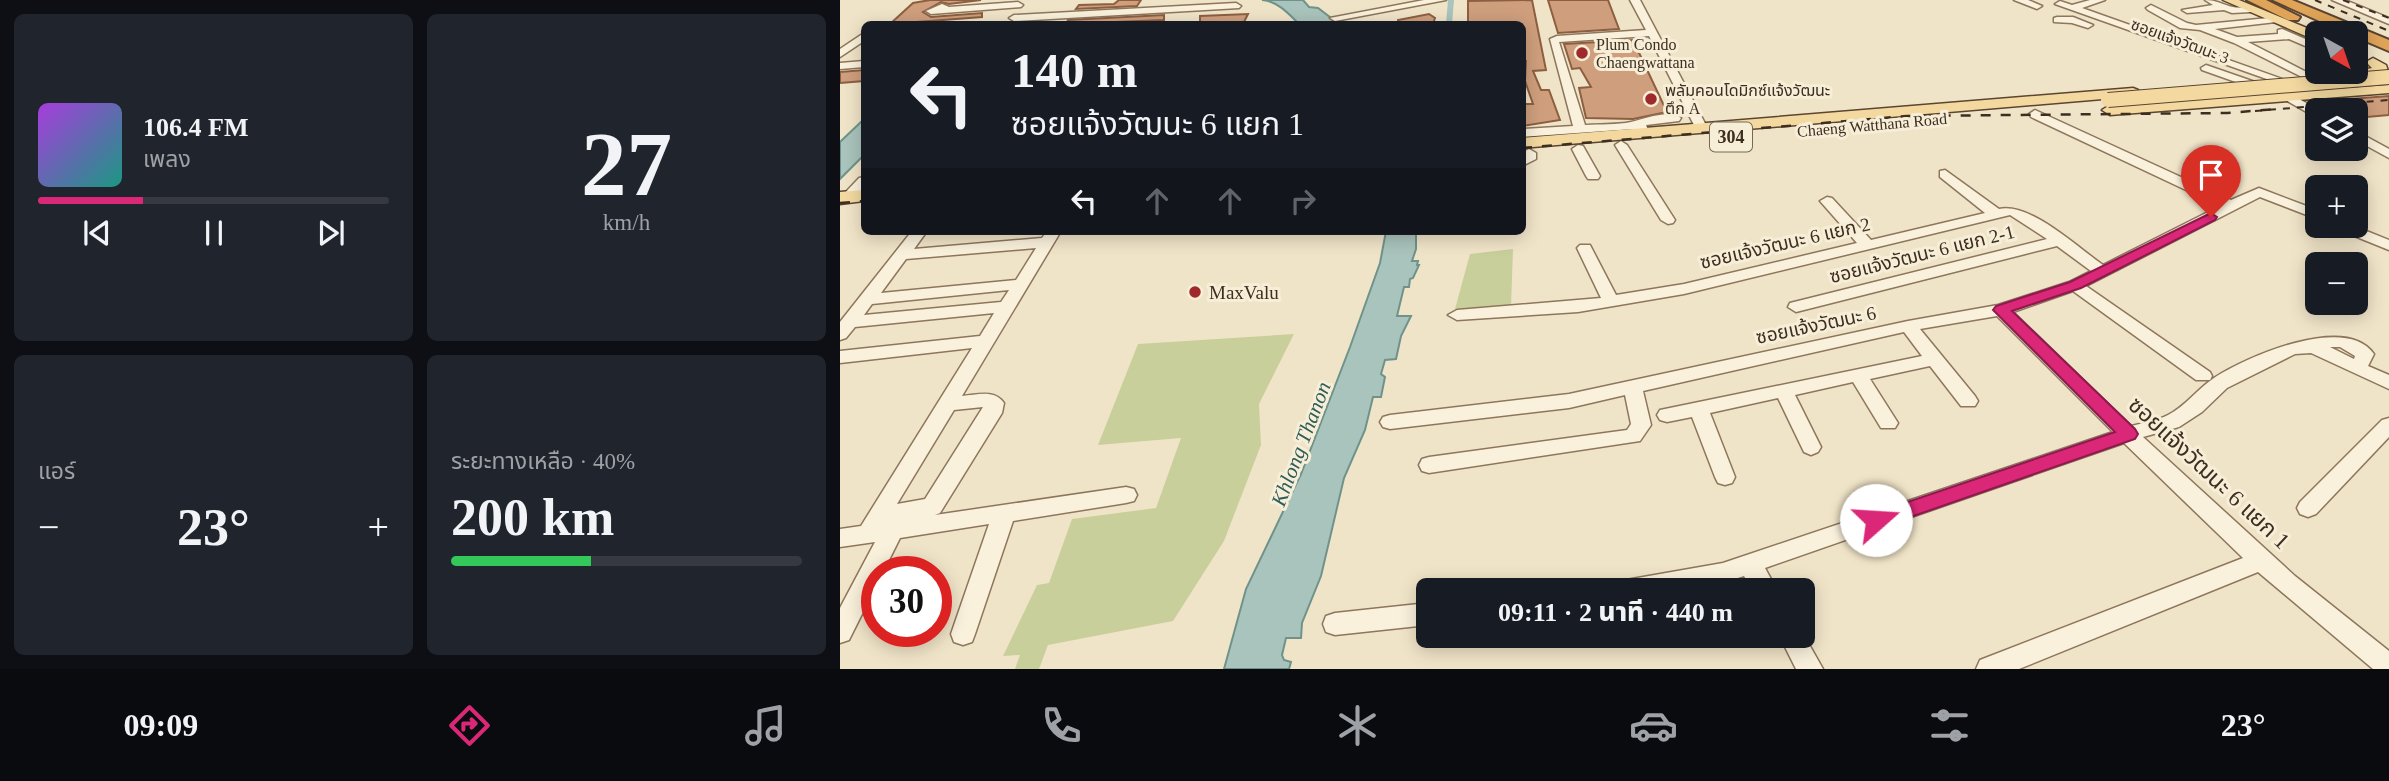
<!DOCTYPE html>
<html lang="th">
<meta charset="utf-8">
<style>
:root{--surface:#171b24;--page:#20242c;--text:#f1f3f6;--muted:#9ea1a6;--line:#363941;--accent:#db2777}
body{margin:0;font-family:"Times New Roman","Noto Sans Thai",serif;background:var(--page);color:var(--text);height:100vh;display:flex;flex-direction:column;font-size:26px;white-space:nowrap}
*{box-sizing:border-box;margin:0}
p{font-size:23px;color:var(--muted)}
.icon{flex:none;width:38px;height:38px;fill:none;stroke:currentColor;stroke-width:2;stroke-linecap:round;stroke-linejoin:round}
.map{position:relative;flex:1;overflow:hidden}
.side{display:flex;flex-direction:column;gap:14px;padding:14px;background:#0d0f14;width:840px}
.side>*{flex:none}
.top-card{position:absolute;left:21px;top:21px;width:665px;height:214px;border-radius:10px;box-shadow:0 4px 18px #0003;background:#171b24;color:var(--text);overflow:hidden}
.needle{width:46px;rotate:140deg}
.tools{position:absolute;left:1465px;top:21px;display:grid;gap:14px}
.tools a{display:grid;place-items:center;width:63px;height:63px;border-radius:10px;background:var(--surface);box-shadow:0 4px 18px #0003;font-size:35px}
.speed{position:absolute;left:21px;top:556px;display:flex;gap:14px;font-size:35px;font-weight:700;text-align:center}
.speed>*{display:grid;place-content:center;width:91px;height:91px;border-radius:50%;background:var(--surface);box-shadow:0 4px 18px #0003;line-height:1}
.speed .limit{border:10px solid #d22;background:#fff;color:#111}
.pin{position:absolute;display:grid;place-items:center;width:60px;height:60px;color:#fff;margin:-72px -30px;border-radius:50% 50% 50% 0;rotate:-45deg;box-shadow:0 0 7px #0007}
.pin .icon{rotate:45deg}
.me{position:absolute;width:77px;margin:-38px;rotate:71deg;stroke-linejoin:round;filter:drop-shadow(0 0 5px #0008)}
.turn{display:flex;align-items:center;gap:24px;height:147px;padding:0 35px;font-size:32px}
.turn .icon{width:91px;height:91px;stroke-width:2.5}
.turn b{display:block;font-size:49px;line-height:60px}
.lanes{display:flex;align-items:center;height:66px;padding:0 35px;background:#0003;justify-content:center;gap:35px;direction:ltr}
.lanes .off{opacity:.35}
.big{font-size:52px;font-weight:800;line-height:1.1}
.side .card{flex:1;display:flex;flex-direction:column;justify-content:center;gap:10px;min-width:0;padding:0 24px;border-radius:10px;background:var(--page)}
.side .dial{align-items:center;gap:0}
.dial b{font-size:91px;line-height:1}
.song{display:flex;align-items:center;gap:21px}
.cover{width:84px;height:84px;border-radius:10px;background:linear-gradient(135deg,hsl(280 70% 55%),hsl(170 70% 35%))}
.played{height:7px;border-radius:4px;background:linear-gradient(90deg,var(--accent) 30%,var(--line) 30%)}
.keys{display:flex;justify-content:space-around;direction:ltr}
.heat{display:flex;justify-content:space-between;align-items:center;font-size:38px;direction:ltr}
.charge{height:10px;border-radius:5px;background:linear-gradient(90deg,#34c759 40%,var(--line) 0)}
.side .tiles{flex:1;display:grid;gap:14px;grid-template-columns:repeat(2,1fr)}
.trip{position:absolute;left:576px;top:578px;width:399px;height:70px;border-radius:10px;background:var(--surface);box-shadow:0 4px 18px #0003;font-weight:800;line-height:70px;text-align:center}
.tab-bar{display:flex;height:112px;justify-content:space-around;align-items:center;background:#090b0e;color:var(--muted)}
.tab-bar .icon{width:49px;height:49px}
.tab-bar .selected{color:var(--accent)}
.tab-bar b{font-size:32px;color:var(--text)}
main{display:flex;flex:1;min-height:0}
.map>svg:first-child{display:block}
</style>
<main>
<section class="side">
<div class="tiles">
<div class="card">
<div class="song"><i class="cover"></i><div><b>106.4 FM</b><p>เพลง</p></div></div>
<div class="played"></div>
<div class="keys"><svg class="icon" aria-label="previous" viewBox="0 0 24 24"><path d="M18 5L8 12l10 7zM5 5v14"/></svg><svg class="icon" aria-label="pause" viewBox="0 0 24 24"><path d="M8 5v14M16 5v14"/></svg><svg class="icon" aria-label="next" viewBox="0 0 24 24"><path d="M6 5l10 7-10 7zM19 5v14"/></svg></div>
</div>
<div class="card dial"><b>27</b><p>km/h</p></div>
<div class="card"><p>แอร์</p>
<div class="heat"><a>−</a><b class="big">23°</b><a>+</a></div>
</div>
<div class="card"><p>ระยะทางเหลือ · 40%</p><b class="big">200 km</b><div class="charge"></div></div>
</div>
</section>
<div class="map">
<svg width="1549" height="669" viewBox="0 0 1549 669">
<rect width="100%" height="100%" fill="#f0e4c8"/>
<g fill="#c9cf9b">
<path d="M673,249L671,307L615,309L630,254Z"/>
<path d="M454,334L419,404L421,445L384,541L333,621L208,645L199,669H175L180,655L163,656L197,585L209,583L232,519L316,508L341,438L258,445L298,344Z"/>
</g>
<g fill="#a9c4bc" stroke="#6f938a" stroke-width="2">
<path d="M422,0H463L469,7L478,8L499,24H459C448,13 437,1 422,0Z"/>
<path d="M24,119V155L0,179V142Z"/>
<path d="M546,231H576V249L572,261H578L577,265H579L573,278L570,279L569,287H564L557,316H571L561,336L556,359L545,360L541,374L545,377L541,397H533L525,430L504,478L481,576L462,623L461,638H446L442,655L444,660L451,662L449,669H384L406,589L461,474L510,347L540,263Z"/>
</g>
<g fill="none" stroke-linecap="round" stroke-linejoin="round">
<path fill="#a9c4bc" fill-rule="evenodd" d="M608,0H614L612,24H606Z"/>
</g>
<g fill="#cf9f7d" stroke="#8d5f41" stroke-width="2">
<path d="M90,0H141L109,4L101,2L83,12L91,17L142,13V17L50,24L73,3Z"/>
<path d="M279,0H301L297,6L236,9L239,5L274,4Z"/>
<path d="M692,0L706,70L693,71L701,90H709L720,120L682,126V104H693L685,81L686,61H682V24H628V1Z"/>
<path d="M708,0H768L779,29L718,33Z"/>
<path d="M408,14L403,24H360V16Z"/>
<path d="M589,14L595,18L593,24H558V20Z"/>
<path d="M324,15V20L226,24L228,20Z"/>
<path d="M793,40L827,112L793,119L746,118L739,88L751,87L740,68L732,69L724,44Z"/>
<path d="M24,70V81L0,83V72Z"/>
<path d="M1549,96V115L1516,118V110H1481L1470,102Z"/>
</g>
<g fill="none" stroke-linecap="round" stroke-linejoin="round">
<g stroke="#8d765c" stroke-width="3">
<g id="minor">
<path d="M584,0H606L495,21L490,18Z"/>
<path d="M790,0H800L868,129L866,132H858L856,129L809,36L719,42L745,125C760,124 777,125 791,122C805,119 829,109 841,118L839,121L806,125L810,134L804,138L793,129L682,137V129L733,126L710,39L717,36L806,30Z"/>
<path d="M1174,0H1188L1202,6L1197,9Z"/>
<path d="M1250,0H1265L1242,8L1448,81L1438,83L1215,4L1220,1L1232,5Z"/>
<path d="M1365,0C1377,0 1383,5 1393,7C1402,9 1408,4 1416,9L1411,12L1392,13L1384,10L1347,13L1342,10L1373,5Z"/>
<path d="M1492,0H1505L1549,18V24Z"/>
<path d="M178,2L183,5L181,7L91,14L86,11L102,4L109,7Z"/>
<path d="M396,3L401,6L399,8L174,21L169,18L174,15Z"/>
<path d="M1311,5L1347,23L1356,25L1439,17L1441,19L1436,22L1375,29L1397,37L1438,34V30L1442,29L1477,44V51L1449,39L1408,42L1480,79L1470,81L1394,43L1360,30L1340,28L1308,10L1306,8Z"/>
<path d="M1217,17H1233L1253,25L1248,28L1232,23L1214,22V18Z"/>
<path d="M24,33V41L0,57V49Z"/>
<path d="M24,61V67L0,69V63Z"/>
<path d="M1366,65L1415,82L1417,84L1407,86L1362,70L1361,68Z"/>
<path d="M1442,94H1450L1479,110H1477V118L1442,98Z"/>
<path d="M1195,110L1391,200L1419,188L1477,210V219L1420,197L1246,286L1370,372L1372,376L1370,380H1356L1233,291L1173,312L1291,426C1303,423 1317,421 1328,415C1346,406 1357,389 1374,378C1406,357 1506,313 1534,354L1528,366L1549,375V389L1471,353L1455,354L1387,388L1362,412L1339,427L1303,437L1455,576L1549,651V669H1533L1418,572L1179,669H1136L1140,660L1403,558L1284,443L925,568L937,590H912L904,576C861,591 819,590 774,590L778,583L786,580L883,563L1273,432L1157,316L1080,329L1135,396L1138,401L1135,406H1121L1090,366L1030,379L1058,423L1055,428H1041L1013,382L955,395L981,447L978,452L971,455L964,452L938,398L870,413L895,477L892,483L885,485L878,483L875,477L852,417L827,422L820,420L817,415L820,410L1082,356L1064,332L803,391L811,425L800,441L589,473L582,471L579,465L582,459L589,457L787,430L791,424L785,395L729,408L550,429L543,427L540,422L543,417L550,415L729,394L1068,321L1158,305L1229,282L1251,271L1217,246L956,312L948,307L950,303L1207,239L1170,215L844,294L738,312L617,320L608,315L617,310L761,298L737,248L740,245H750L776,295L844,284L1017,243L980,201L987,197L992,198L1031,240L1145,213L1100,177V171L1105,170L1159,209C1190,202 1237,247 1263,265L1380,206L1191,117L1189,114ZM1490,347H1500L1515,356L1514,359Z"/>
<path d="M1516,131L1549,149V158L1516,140Z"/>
<path d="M781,141L787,145L835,220L833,223L828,224L821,220L775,145Z"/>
<path d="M738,145L743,146L760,176L758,179H748L746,176L732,149Z"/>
<path d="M689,149L696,153V159L682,166V153Z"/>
<path d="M24,177V189L13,201H3V195L19,178Z"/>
<path d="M1495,226H1514L1549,240V250L1497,229Z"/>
<path d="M72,231H87L74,249L202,238L207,231H221L122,396C137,395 154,389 164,403L162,413L100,513L95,515L286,487L294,489L297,495L294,501L286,503L173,521L135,634L132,642L123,645L114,642L111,634L149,524L60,538L43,572H37V584L9,640L0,643V608L35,542L0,547V529L21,526L132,348L0,363V351L140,336L154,313L15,327L6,338L0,340V322ZM196,248L176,280L41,293L66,259ZM169,290L161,302L24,315L32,304ZM143,407L85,499L57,504L114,410Z"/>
<path d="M1549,418V437L1476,514L1468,517L1460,514L1457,508L1460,502L1542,420Z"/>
<path d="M588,603V625L495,635L486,632L483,624L486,616L495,613Z"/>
<path d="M962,632L983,669H956L939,635H962Z"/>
</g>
</g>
<g stroke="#5b4430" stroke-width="3">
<g id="major">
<path d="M1383,0H1399L1479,33H1477V41Z"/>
<path d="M1533,58L1546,65L1548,71L1546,74L1508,79L1506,76L1508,73L1532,68L1526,62Z"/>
<path d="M1549,85V93L1270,115L1262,110L1270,105Z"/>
<path d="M1293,88L1298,90L1301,93L1298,96L682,148V138Z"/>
<path d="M24,190V201L0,204V192Z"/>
</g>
</g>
<g stroke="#5b4430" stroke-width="4">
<g id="highway">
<path d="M1407,0H1426L1460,17L1458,20H1448Z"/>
<path d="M1433,0H1452L1549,40V51L1516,37V33H1506Z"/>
</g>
</g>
<use href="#minor" fill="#faf1dc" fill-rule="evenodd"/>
<use href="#major" fill="#f3d9a0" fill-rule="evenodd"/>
<use href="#highway" fill="#e0a458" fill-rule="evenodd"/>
<g stroke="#3d2e20" stroke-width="2" stroke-dasharray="7 7" stroke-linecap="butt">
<path d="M1475,0L1549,31"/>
<path d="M1503,0L1549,18"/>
<path d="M1415,111L1549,100"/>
</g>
<g stroke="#3d2e20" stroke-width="2.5" stroke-dasharray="10 10" stroke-linecap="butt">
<path d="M682,148L1067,116L1387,113L1437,109"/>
<path d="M0,203L24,201"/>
</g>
<g stroke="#5b4430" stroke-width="16" stroke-linecap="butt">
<path id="major-bridge" d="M1268,100L1549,77"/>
</g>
<use href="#major-bridge" stroke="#f3d9a0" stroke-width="14"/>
</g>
<path fill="#db2777" stroke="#8e194d" stroke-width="2" d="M1371,213L1377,217L1375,220L1241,288L1172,311L1295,429L1298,434L1295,439L1036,529L1029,526L1026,520L1029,515L1275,432L1153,310L1156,306L1230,282Z"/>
<g fill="#9e2a2b" stroke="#f7eed8" stroke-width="2.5">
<circle cx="742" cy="53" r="7"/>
<circle cx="811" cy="99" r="7"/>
<circle cx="355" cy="292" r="7"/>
</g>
<g text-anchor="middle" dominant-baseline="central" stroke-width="6" stroke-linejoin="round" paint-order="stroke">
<g font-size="16" fill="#3d2e20" stroke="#f7eed8">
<text transform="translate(1340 41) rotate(20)">ซอยแจ้งวัฒนะ 3</text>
<text transform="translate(1032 125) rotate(-5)">Chaeng Watthana Road</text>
</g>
<g font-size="16" fill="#3d2e20" stroke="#f7eed8" text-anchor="start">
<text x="756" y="44">Plum Condo<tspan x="756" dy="18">Chaengwattana</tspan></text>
<text x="825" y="90">พลัมคอนโดมิกซ์แจ้งวัฒนะ<tspan x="825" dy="18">ตึก A</tspan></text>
</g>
<rect fill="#f7eed8" stroke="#756857" stroke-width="2" x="870" y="122.5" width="42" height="29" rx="5"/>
<g font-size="18" font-weight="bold" fill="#3d2e20">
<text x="891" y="137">304</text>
</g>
<g font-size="19" fill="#3d2e20" stroke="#f7eed8">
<text transform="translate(945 243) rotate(-13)">ซอยแจ้งวัฒนะ 6 แยก 2</text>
<text transform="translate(1082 254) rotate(-14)">ซอยแจ้งวัฒนะ 6 แยก 2-1</text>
<text transform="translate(976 325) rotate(-12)">ซอยแจ้งวัฒนะ 6</text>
</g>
<g font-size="19" fill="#3d2e20" stroke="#f7eed8" text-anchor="start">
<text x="369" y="292">MaxValu</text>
</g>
<g font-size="21" font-style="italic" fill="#2f5d5a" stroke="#f7eed8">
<text transform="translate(461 444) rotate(-69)">Khlong Thanon</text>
</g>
<g font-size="23" fill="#3d2e20" stroke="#f7eed8">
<text transform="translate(1369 473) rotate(43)">ซอยแจ้งวัฒนะ 6 แยก 1</text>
</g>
</g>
</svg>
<div class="tools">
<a><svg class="needle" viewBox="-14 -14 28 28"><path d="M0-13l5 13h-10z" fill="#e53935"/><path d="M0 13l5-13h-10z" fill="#9ea1a6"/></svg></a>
<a><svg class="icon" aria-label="layers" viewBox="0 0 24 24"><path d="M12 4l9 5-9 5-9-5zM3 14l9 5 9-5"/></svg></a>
<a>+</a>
<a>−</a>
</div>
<div class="speed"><div class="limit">30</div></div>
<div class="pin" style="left:1371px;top:217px;background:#d93025"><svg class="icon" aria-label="arrive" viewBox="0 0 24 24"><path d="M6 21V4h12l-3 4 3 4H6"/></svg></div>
<svg class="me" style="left:1036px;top:520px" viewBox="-20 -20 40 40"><circle r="19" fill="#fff"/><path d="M0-13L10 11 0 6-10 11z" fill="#db2777"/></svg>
<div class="trip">09:11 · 2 นาที · 440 m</div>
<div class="top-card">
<div class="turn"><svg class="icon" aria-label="left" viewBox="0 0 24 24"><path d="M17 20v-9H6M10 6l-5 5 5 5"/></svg><div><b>140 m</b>ซอยแจ้งวัฒนะ 6 แยก 1</div></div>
<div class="lanes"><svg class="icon" aria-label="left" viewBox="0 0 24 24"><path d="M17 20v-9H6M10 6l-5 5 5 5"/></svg><svg class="icon off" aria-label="ahead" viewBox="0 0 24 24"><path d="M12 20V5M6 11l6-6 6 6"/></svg><svg class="icon off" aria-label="ahead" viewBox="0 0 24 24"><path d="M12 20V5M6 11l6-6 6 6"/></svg><svg class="icon off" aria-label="right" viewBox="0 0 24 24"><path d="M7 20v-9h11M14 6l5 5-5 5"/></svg></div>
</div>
</div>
</main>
<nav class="tab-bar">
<b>09:09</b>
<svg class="icon selected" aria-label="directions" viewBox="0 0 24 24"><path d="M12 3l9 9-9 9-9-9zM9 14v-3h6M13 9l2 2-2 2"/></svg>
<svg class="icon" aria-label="music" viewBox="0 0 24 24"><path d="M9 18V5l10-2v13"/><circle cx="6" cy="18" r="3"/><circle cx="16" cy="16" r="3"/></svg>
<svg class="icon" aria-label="phone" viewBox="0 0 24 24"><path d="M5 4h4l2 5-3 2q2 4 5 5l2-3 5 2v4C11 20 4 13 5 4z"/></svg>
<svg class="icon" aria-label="climate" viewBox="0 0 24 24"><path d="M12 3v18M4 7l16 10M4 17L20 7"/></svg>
<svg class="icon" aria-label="car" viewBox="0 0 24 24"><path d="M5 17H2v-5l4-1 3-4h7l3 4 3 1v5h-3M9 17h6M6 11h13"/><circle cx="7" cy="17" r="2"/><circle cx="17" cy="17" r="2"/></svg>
<svg class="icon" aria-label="filters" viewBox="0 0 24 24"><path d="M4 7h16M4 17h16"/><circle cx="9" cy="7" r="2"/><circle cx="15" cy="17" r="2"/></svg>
<b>23°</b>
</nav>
